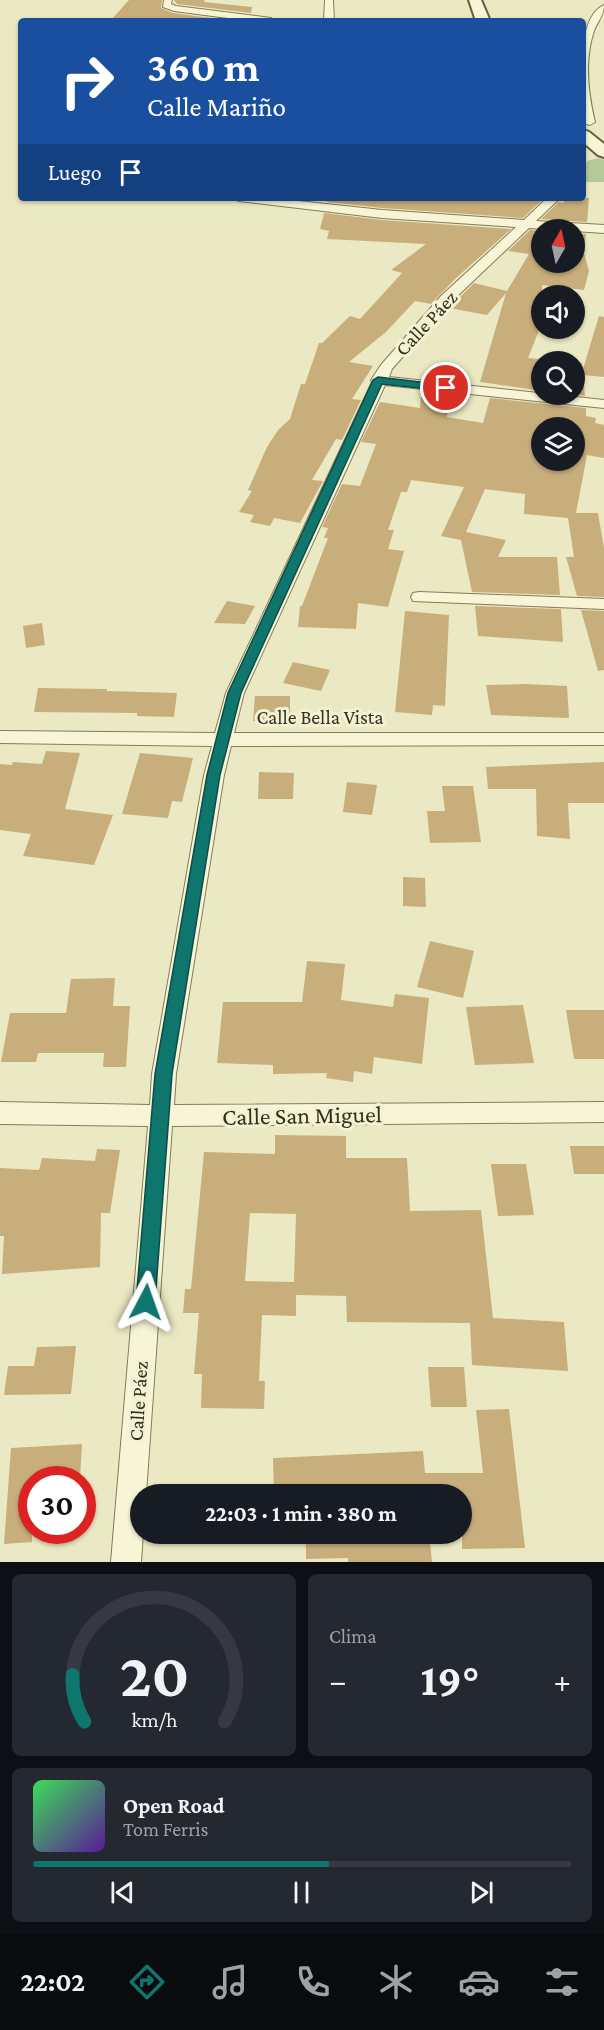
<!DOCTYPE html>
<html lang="es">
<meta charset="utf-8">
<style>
:root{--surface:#171b24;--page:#242831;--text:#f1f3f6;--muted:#9ea1a6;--line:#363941;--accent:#0f766e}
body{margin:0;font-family:"Crimson Pro",serif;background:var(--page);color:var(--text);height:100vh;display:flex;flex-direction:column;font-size:22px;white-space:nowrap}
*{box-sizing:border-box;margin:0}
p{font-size:20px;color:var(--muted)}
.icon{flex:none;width:33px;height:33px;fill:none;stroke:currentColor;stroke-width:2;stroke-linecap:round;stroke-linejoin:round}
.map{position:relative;height:1562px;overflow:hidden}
.drawer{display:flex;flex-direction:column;gap:12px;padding:12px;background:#0d0f14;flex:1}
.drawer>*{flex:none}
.guide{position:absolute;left:18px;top:18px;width:568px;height:183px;border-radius:6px;box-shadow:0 2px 4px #0004;background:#1a4fa0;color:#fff;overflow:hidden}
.needle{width:39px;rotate:9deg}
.tools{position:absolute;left:531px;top:219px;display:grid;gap:12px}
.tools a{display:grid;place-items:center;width:54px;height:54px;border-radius:50%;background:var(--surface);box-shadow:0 2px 4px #0004;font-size:30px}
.speed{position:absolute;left:18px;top:1466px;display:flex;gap:12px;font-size:30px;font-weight:700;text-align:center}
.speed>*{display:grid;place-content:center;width:78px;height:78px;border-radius:50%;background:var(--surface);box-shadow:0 2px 4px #0004;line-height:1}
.speed .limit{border:9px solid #d22;background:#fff;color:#111}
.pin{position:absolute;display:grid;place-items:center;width:51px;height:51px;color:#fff;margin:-26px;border:3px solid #fff;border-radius:50%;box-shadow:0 2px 6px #0007}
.me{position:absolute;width:66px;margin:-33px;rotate:4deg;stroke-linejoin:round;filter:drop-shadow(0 0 4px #0008)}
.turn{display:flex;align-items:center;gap:21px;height:126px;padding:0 30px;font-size:27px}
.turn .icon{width:78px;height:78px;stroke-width:2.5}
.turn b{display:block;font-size:42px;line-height:51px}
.then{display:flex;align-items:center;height:57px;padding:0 30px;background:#0003;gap:12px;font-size:22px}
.big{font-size:45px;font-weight:700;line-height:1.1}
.drawer .widget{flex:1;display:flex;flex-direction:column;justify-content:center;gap:9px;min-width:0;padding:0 21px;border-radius:9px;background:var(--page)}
.drawer .dial{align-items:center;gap:0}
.dial svg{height:156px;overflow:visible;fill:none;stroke:var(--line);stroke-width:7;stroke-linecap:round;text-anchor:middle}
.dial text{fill:var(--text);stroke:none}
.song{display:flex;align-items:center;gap:18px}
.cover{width:72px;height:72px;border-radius:9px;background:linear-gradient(135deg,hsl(130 70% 55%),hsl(270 70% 35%))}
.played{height:6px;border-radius:3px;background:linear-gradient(90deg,var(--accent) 55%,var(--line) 55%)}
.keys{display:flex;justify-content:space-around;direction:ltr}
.heat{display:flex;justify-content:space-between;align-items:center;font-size:33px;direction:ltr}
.drawer .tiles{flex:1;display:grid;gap:12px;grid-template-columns:1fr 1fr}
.widget:last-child{grid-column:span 2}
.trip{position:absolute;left:130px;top:1484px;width:342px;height:60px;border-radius:30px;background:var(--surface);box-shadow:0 2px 4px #0004;font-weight:700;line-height:60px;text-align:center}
.menu{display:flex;height:96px;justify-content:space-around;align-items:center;background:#090b0e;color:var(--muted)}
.menu .icon{width:42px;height:42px}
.menu .selected{color:var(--accent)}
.menu b{font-size:27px;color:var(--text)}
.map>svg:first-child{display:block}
</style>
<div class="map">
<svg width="604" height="1562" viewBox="0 0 604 1562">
<rect width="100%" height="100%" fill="#ebe9c3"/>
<path fill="#b7c998" d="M598,158L604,160V182H584V171L587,161Z"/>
<g fill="#c8ae7b" fill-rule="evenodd">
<path d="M129,0H162L161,8L173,13L234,21L112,19Z"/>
<path d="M174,0H205L204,2L252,7L251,13L177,4Z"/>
<path d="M328,198L354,201L355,198H474L513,201L515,198L543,199L523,218L382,208L327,202Z"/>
<path d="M567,198H589L587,222L541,219L559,202L563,203Z"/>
<path d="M324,213L382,220L511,229L455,279L431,304L415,301L386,332L349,362L373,366L352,399L361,400L342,440L336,439L312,480L323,481L300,523L274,518L270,526L250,522L254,515L239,512L252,491L248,490L267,447L278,430L290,419L301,384H305L319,343H322L350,316L360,319L402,273L391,270L426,244L327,239L329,231L320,229Z"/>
<path d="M530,230L542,231V262H574V233L586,234L584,253L589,271L584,290L542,285V323L528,358L569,362H542V391L480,382L506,293L487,315L449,308L474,283L507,291L529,254L508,251Z"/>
<path d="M599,316L604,317V377L583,375L585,396L574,394V362L582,363L583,369Z"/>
<path d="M421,397L449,399L447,417L483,423L490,398L586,408V416L596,418L595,423L604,425V458L587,455L576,513H598L604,548V597L577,596L566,557H574L568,518L524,514L525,494L485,489L466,532L506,540L498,557H557L560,595L472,592L461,540L441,536L464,487L411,480L407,492H401L388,530H394L388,549L404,551L388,607L358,603L356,629L298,627L300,606H302L328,538H324L328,528L322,527L342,484L360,486L376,444L361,442L380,402L420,408ZM542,428H574V460H542Z"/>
<path d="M227,601L255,606L245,624L214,623Z"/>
<path d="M475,606L561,609L563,642L478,636Z"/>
<path d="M581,610L604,611V670L598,671Z"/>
<path d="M405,611L449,615L445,706L433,705L432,715L395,712Z"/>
<path d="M42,623L45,645L26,648L23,626Z"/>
<path d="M293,662L330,670L321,691L283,683Z"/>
<path d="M526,684L567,686L569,718L491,715L486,685Z"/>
<path d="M38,688L107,689V691L177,693L174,717L137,716V713L34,712Z"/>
<path d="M255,696H290V721H253Z"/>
<path d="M46,751L80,753L65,809L113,815L94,865L23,856L31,834L0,830V764L12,765L13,762L42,764Z"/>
<path d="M140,753L193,758L182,802L172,801L168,818L122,814Z"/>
<path d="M604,762V803H568L570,839L537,836L536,789H488L486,767Z"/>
<path d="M259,772L294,773L293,799H258Z"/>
<path d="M347,782L377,785L372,815L343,812Z"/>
<path d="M442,786H473L481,842L430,843L427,811H445Z"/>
<path d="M403,877L425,878L426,907L403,906Z"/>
<path d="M430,941L474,951L463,998L417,987Z"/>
<path d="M307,961L345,964L341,1000L393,1007L395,994L429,998L422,1064L374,1057L372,1074L354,1071L353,1082L326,1078L327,1073L273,1074V1065L217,1063L223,1002H302Z"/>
<path d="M115,978L113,1006H130L126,1067H103L104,1053H38L36,1062H1L10,1013H66L71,979Z"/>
<path d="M523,1005L534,1063L475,1065L466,1007Z"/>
<path d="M566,1010H604V1059H574Z"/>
<path d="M275,1135L346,1136V1158H407L410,1211L481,1210L493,1318L564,1322L568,1371L472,1365L470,1323L347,1322L346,1296L296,1295V1316L262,1315L259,1381H265L264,1409L201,1408L202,1374H194L199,1313H183L185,1289H191L204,1152L275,1154ZM250,1213L296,1214L294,1282L245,1281Z"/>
<path d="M570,1146H604V1174H574Z"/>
<path d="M97,1149L120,1150L110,1213H101L100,1267L2,1274L4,1236H0V1168L39,1170L42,1158L95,1161Z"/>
<path d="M491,1164H526L534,1215L498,1216Z"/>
<path d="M76,1346L71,1394L4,1395L8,1366H34L37,1347Z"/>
<path d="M428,1367H464L467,1407H431Z"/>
<path d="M509,1409L525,1548L462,1549V1494H274L273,1458L423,1451L425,1473H483L476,1410Z"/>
<path d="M82,1444L80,1479H32V1542L4,1544L11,1448Z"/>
<path d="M306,1533H429L432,1562H348V1558L306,1559Z"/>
</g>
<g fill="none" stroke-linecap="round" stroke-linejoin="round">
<g stroke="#857b5b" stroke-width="2">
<g id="street">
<path d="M164,0H172L171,4L176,6L271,18L276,21H251L174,11L163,7Z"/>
<path d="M325,0H333L334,21H324Z"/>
<path d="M604,5C604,16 597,22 594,31C584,60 588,93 595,122L590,125L586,124L584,117C584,88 574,19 604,5Z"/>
<path d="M233,198H270L382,210L524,220L547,198H560L536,221L604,225V233L529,228L451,302L392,369L389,377L604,400V408L385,385L244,693L234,733H604V745L231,746L224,775L176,1074L174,1105L604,1102V1122L172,1126L146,1494H141V1533H143L141,1562H111L148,1126L0,1124V1102L150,1105L152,1074L204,775L212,746L0,743V731L215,733L226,693L372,382L371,380L381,365L441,296L516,227L382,218L239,201Z"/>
<path d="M419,592L604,599V609L413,601L411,597L413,593Z"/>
</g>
</g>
<g stroke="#675c3e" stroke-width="4">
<g id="secondary">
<path d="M469,0H481L490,21H476Z"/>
<path d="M584,130L589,132L604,144V157L598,155L584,143Z"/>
</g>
</g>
<use href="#street" fill="#f7f5d6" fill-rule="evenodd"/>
<use href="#secondary" fill="#f7f5d6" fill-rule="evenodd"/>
</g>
<path fill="#0f766e" stroke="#0a4d48" stroke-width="1.5" d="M378,377L446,385L451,388L446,391L382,384L241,693L220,775L172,1074L155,1302L152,1308L146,1311L139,1308L136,1302L155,1074L207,775L228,693L373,380Z"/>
<g text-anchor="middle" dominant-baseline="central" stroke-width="6" stroke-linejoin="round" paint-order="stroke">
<g font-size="20" fill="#352f1e" stroke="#f3f2d2">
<text transform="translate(426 323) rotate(-47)">Calle Páez</text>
<text x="320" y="717">Calle Bella Vista</text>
<text transform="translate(138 1401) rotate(-86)">Calle Páez</text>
</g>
<g font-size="24" fill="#352f1e" stroke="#f3f2d2">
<text transform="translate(302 1115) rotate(-1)">Calle San Miguel</text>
</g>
</g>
</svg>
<div class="tools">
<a><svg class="needle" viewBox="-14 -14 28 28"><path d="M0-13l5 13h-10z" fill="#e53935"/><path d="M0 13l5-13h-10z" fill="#9ea1a6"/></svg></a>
<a><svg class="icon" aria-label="sound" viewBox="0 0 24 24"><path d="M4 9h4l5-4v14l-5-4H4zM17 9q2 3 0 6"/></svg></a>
<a><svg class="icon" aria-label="search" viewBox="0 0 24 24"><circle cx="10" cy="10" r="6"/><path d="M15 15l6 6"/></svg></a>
<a><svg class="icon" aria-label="layers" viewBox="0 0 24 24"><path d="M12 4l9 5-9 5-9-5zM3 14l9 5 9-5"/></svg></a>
</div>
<div class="speed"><div class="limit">30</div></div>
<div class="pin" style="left:446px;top:388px;background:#d93025"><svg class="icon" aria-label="arrive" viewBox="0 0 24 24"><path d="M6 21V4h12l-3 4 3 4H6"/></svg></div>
<svg class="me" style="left:146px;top:1302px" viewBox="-20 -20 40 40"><path d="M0-17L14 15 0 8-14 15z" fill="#0f766e" stroke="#fff" stroke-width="4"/></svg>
<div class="trip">22:03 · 1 min · 380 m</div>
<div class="guide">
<div class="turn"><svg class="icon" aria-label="right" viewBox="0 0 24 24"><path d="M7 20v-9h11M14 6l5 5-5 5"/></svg><div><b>360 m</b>Calle Mariño</div></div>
<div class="then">Luego<svg class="icon" aria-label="arrive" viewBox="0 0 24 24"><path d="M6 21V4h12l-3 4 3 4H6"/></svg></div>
</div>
</div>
<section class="drawer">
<div class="tiles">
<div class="widget dial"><svg viewBox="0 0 100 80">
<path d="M14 69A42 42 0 1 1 86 69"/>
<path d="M14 69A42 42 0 0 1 8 45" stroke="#0f766e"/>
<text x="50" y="56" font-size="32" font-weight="700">20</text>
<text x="50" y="72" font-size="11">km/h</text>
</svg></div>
<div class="widget"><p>Clima</p>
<div class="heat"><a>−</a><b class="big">19°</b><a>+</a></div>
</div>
<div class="widget">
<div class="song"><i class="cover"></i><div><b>Open Road</b><p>Tom Ferris</p></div></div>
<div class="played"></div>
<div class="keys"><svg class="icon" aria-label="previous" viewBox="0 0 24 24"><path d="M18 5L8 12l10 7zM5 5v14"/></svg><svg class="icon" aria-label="pause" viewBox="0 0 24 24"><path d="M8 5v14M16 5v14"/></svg><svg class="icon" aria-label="next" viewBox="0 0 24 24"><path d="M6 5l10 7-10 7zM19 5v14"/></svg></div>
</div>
</div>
</section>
<nav class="menu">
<b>22:02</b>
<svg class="icon selected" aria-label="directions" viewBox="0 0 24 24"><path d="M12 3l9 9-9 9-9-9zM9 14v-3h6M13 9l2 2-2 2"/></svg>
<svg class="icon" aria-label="music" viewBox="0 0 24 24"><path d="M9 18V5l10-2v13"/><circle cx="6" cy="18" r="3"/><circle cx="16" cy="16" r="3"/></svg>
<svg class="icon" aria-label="phone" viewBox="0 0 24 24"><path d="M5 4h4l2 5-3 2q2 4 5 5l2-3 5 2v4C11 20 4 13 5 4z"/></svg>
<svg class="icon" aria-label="climate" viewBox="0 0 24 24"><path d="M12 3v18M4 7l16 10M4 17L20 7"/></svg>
<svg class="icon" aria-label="car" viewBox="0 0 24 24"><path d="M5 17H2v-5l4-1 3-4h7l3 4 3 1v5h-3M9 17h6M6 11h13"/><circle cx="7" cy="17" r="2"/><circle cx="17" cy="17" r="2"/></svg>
<svg class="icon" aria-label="filters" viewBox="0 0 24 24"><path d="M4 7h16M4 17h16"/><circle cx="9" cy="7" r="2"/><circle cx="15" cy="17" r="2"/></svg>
</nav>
